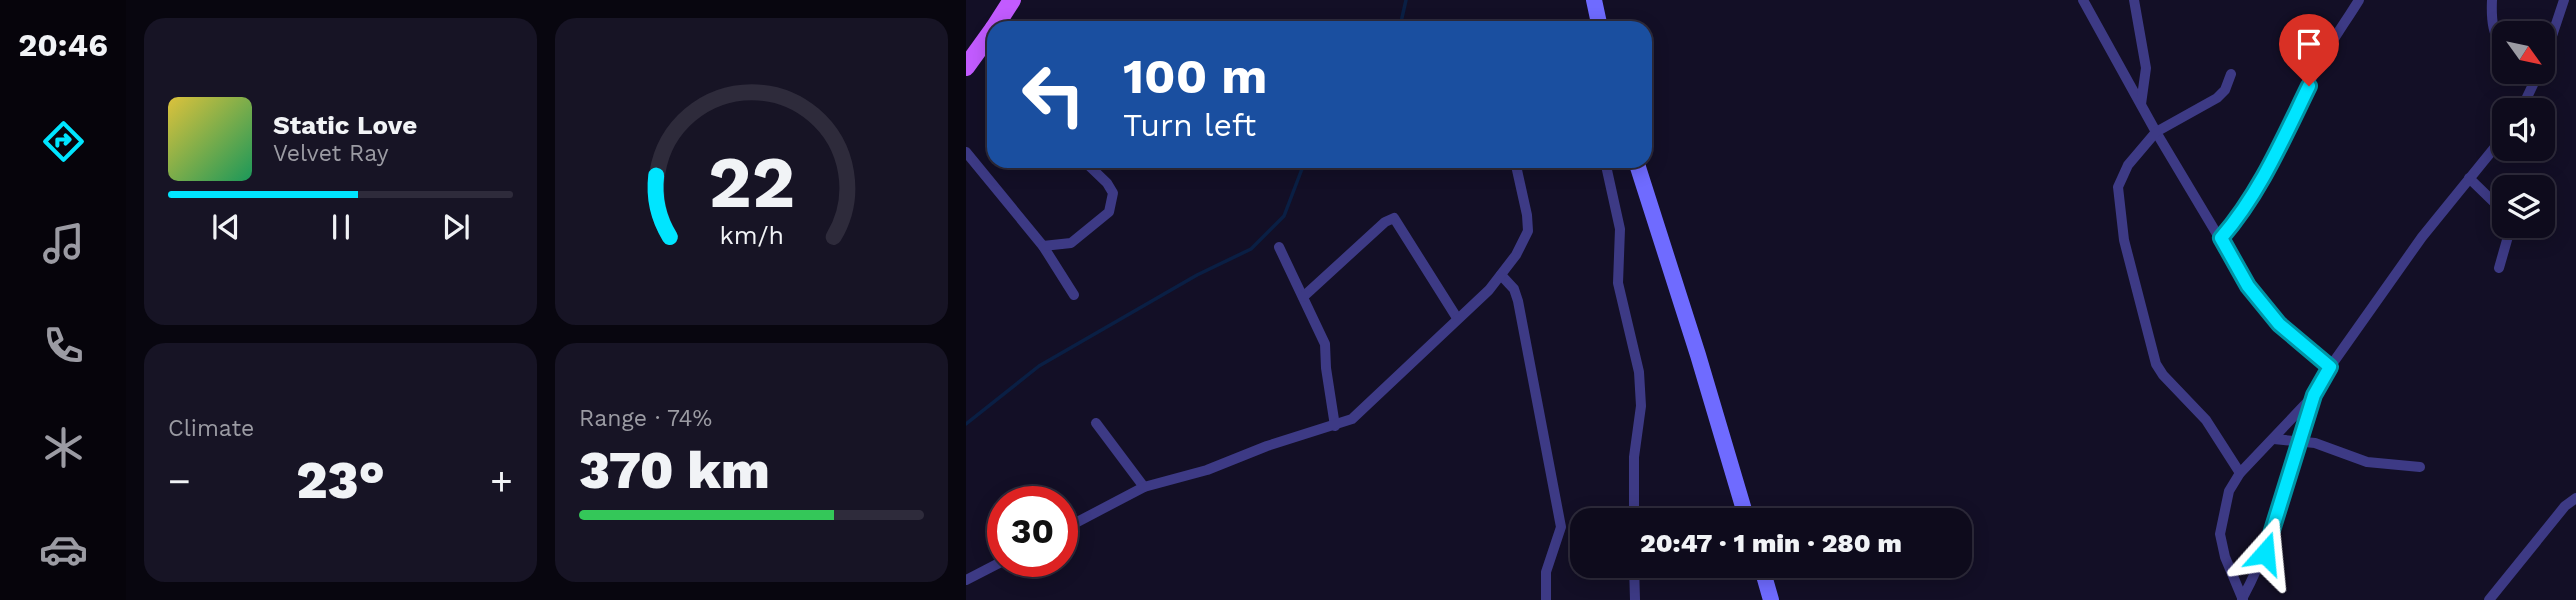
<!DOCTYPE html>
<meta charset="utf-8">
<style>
:root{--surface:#0e0b1c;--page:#171425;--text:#f1f3f6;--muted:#9b9ba3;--line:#2e2b3b;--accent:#00e5ff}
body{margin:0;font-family:"Work Sans",sans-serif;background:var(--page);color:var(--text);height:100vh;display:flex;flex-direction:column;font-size:26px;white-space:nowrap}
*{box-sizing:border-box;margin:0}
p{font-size:23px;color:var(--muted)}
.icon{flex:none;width:38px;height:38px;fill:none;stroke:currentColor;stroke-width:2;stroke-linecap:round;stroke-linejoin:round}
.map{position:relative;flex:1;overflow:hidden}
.details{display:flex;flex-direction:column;gap:18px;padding:18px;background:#08060f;width:840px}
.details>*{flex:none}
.top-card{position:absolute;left:21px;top:21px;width:665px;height:147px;border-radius:21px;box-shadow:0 4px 18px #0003,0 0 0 2px var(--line);background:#1a4fa0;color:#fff;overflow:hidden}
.needle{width:46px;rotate:123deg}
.controls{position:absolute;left:1526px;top:21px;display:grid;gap:14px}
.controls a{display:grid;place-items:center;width:63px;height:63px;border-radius:14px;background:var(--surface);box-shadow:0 4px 18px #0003,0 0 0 2px var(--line);font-size:35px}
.speed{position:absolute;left:21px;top:486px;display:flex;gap:14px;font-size:35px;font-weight:700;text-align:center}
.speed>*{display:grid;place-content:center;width:91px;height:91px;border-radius:50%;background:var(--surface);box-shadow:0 4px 18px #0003,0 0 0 2px var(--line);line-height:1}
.speed .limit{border:10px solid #d22;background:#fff;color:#111}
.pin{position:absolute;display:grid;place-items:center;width:60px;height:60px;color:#fff;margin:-72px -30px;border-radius:50% 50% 50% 0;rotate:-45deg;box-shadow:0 0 7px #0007}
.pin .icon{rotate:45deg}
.me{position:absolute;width:77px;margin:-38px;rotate:18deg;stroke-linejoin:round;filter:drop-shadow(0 0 5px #0008)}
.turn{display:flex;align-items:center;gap:24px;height:147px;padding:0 21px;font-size:32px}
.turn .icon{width:91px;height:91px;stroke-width:2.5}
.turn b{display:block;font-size:49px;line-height:60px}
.big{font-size:52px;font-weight:800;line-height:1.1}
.details .card{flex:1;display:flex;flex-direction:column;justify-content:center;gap:10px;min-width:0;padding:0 24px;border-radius:21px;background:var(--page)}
.details .dial{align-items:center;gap:0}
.dial svg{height:182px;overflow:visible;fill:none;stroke:var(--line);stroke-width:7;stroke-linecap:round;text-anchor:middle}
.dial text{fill:var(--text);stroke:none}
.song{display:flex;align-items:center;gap:21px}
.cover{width:84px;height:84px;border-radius:10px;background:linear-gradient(135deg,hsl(50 70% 55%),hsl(150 70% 35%))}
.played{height:7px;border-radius:4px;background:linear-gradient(90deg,var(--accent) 55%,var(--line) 55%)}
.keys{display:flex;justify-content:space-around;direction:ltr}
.heat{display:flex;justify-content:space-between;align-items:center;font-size:38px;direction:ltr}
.charge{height:10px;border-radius:5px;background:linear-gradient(90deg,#34c759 74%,var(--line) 0)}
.details .tiles{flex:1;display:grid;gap:18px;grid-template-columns:repeat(2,1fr)}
.trip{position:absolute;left:604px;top:508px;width:402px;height:70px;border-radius:21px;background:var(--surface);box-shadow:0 4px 18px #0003,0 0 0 2px var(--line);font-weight:800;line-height:70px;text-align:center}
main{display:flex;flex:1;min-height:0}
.tab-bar{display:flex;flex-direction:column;width:126px;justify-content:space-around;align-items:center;background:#06040b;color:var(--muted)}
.tab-bar .icon{width:49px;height:49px}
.tab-bar .selected{color:var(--accent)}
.tab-bar b{font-size:32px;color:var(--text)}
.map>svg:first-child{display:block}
</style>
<main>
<nav class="tab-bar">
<b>20:46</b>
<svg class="icon selected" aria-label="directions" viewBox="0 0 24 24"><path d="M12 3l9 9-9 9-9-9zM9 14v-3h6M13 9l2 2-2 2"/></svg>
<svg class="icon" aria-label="music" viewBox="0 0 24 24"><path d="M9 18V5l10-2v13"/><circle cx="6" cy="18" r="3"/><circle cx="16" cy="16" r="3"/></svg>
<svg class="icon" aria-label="phone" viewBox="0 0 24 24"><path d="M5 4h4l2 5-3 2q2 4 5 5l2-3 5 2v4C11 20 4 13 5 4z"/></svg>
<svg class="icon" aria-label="climate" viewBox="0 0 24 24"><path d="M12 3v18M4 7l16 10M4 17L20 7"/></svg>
<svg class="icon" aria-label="car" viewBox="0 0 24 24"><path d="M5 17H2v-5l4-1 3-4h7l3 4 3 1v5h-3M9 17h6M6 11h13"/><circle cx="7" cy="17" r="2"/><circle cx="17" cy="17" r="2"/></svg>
</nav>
<section class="details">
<div class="tiles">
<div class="card">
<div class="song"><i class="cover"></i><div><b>Static Love</b><p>Velvet Ray</p></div></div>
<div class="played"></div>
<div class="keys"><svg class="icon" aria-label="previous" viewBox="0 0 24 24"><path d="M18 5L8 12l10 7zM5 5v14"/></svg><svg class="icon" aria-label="pause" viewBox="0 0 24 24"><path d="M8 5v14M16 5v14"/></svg><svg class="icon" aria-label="next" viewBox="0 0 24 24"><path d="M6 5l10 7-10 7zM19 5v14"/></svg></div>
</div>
<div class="card dial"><svg viewBox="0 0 100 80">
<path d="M14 69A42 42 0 1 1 86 69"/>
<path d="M14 69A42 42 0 0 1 8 42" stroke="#00e5ff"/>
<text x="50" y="56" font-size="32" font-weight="700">22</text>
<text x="50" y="72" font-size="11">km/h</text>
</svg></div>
<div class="card"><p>Climate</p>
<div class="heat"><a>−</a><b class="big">23°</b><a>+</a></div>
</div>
<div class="card"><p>Range · 74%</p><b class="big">370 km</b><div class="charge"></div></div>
</div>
</section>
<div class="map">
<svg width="1610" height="600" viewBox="0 0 1610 600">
<rect width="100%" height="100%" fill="#130f26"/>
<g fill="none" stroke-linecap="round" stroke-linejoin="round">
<g stroke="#0a1f44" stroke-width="3.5">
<path d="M430,28L435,22L440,0"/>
<path d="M0,424L73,366L231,275L285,249L318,216L339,161"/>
</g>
<g stroke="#3d3a85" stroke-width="10">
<path d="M1117,0L1190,132L1282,286L1313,324L1364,367"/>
<path d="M1168,0L1180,68L1175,104"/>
<path d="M1526,0C1525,21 1527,35 1538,52"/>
<path d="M1577,63L1598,0"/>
<path d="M1265,74L1259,90L1251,98L1190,132L1162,165L1152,187L1158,240L1190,364L1197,375L1240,420L1274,473"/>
<path d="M1555,110L1573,72"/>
<path d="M0,152L77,246L108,295"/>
<path d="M639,161L654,229L652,283L673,372L675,406L668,457V520"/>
<path d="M1503,178L1538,212"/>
<path d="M1255,238C1300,187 1321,124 1353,64C1365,42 1380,21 1393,0"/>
<path d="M77,246L105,243L143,212L147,193L141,183L118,161"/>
<path d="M313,247L359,344L360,368L369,426"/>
<path d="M1533,268L1545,226"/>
<path d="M535,275L548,289L552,301L595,527L580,572V600"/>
<path d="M337,297L419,222L428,218L491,318"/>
<path d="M130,423L178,487"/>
<path d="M1308,439L1349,443L1401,462L1454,467"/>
<path d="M96,530L178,487L241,470L301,446L386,419L523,290L550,255L562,231L561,215L549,161"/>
<path d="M668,565L669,600"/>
<path d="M0,580L37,561"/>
<path d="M1276,599C1310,537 1324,467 1346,401"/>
<path d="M1277,600L1259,557L1254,534L1263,491L1274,473L1348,395L1364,367L1456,237L1538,136"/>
<path d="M1523,600L1599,506L1610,498"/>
</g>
<g stroke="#6f6bff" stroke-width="16">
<path d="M628,0L634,28"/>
<path d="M670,161L732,355L781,520"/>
<path d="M795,565L805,600"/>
</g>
<g stroke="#c25bff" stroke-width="18">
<path d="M28,28L46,0"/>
<path d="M0,67L28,28"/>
</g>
</g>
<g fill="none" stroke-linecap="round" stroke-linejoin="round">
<g stroke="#0095a6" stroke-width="18">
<path id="route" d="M1299,553L1348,395L1364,367L1313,324L1282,286L1255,238C1294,193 1317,139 1343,86"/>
</g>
<use href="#route" stroke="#00e5ff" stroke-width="12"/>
</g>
</svg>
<div class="controls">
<a><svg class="needle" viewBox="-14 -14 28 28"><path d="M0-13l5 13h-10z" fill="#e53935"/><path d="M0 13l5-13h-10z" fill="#9b9ba3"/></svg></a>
<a><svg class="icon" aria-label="sound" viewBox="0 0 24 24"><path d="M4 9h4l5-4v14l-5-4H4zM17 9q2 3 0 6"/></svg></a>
<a><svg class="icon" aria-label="layers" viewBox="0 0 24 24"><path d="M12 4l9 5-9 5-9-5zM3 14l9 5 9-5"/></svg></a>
</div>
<div class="speed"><div class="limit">30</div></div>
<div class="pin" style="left:1343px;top:86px;background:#d93025"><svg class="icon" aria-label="arrive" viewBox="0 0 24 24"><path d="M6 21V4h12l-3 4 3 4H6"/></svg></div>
<svg class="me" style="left:1299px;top:553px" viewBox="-20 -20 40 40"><path d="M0-17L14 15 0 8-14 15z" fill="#00e5ff" stroke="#fff" stroke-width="4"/></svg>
<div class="trip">20:47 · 1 min · 280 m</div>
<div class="top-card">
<div class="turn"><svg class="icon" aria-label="left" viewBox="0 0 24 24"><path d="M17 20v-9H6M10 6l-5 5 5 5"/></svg><div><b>100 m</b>Turn left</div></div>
</div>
</div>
</main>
